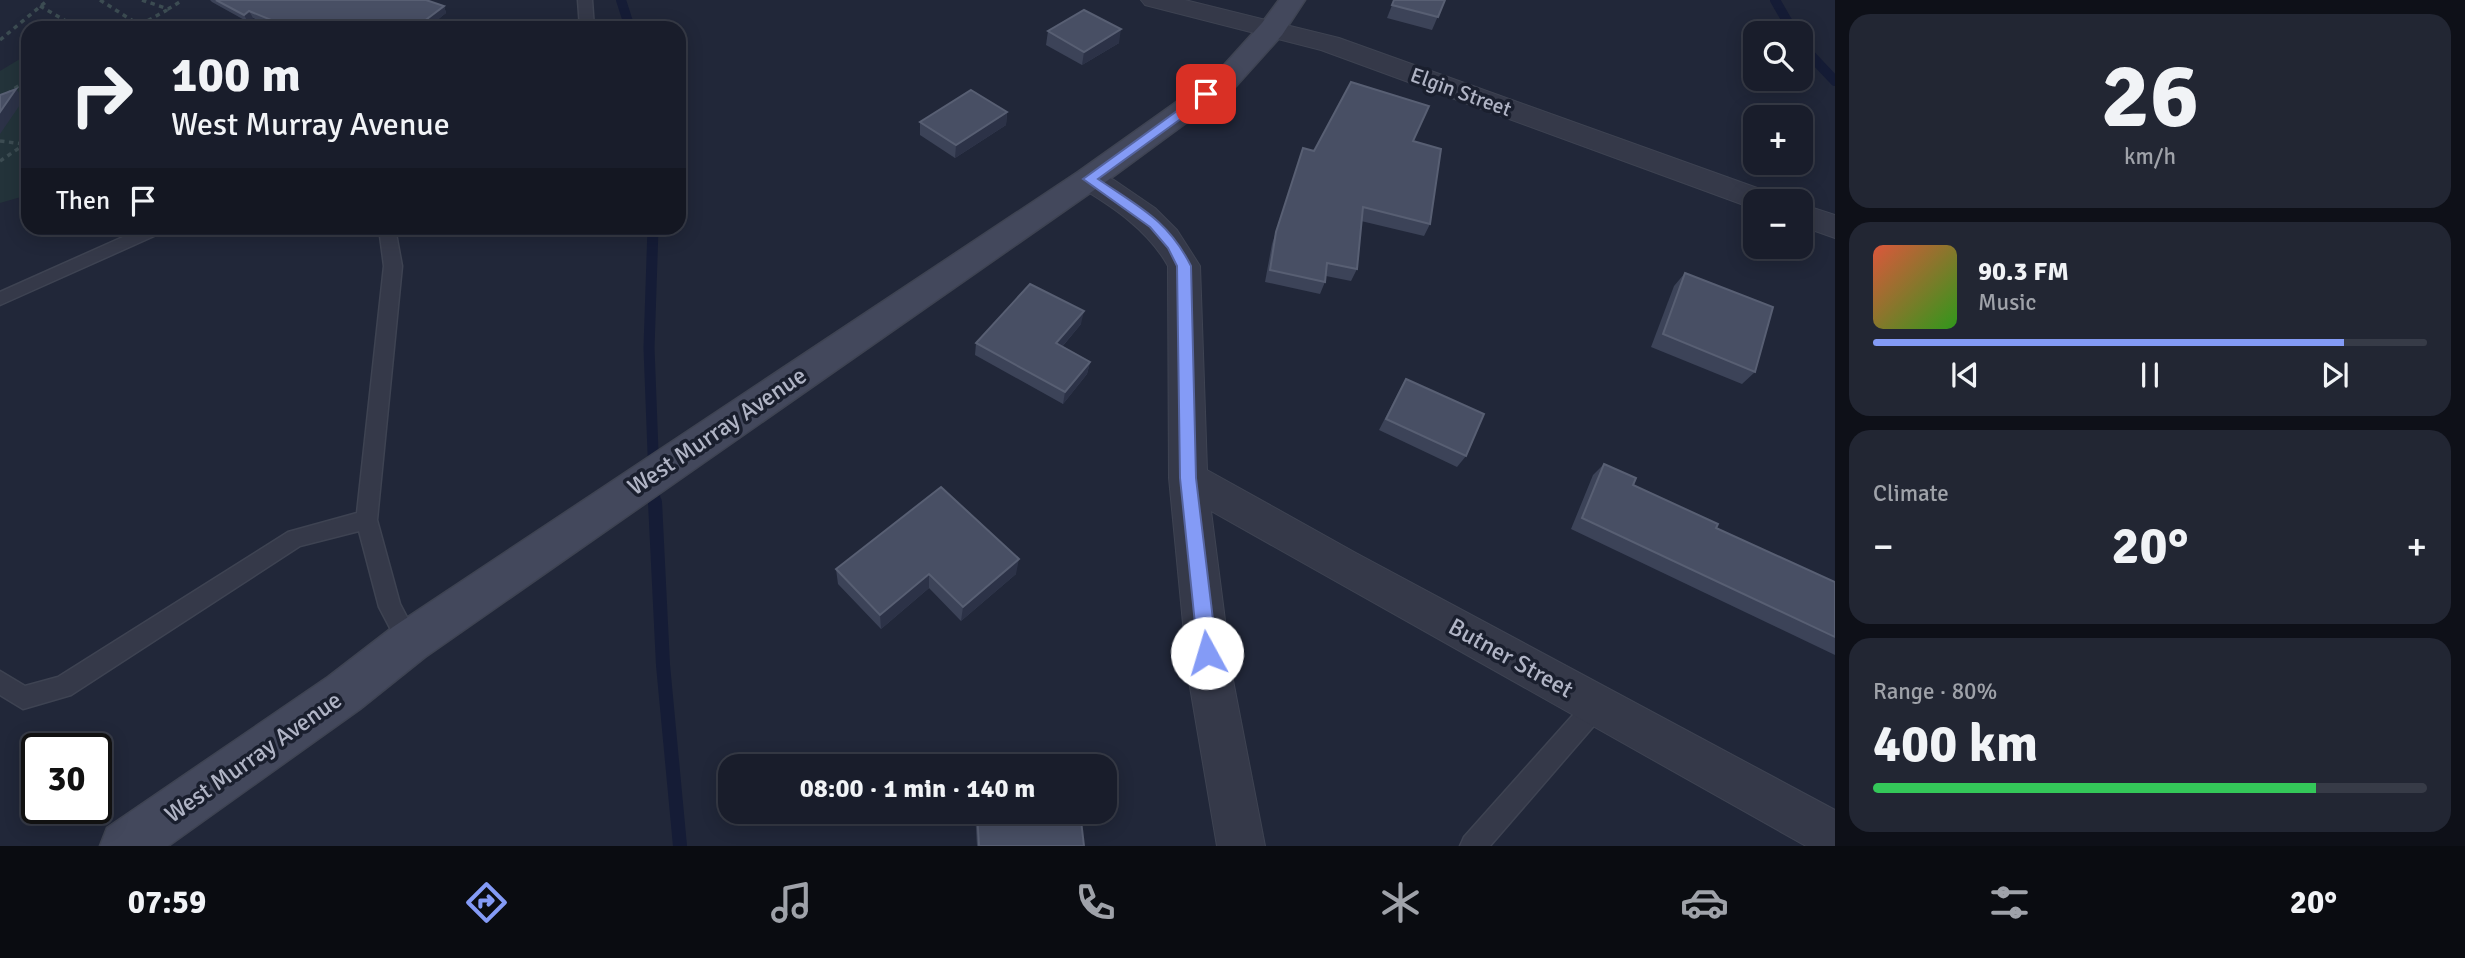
<!DOCTYPE html>
<meta charset="utf-8">
<style>
:root{--surface:#191d2b;--page:#222633;--text:#f1f3f6;--muted:#9fa2a9;--line:#373b47;--accent:#849bf6}
body{margin:0;font-family:Signika,sans-serif;background:var(--page);color:var(--text);height:100vh;display:flex;flex-direction:column;font-size:26px;white-space:nowrap}
*{box-sizing:border-box;margin:0}
p{font-size:23px;color:var(--muted)}
.icon{flex:none;width:38px;height:38px;fill:none;stroke:currentColor;stroke-width:2;stroke-linecap:round;stroke-linejoin:round}
.map{position:relative;flex:1;overflow:hidden}
.panel{display:flex;flex-direction:column;gap:14px;padding:14px;background:#0e1018;width:630px}
.panel>*{flex:none}
.hud{position:absolute;left:21px;top:21px;width:665px;height:214px;border-radius:21px;box-shadow:0 4px 18px #0003,0 0 0 2px var(--line);background:#191d2b;color:var(--text);overflow:hidden}
.fabs{position:absolute;left:1743px;top:21px;display:grid;gap:14px}
.fabs a{display:grid;place-items:center;width:70px;height:70px;border-radius:14px;background:var(--surface);box-shadow:0 4px 18px #0003,0 0 0 2px var(--line);font-size:35px}
.speed{position:absolute;left:21px;top:733px;display:flex;gap:14px;font-size:35px;font-weight:700;text-align:center}
.speed>*{display:grid;place-content:center;width:91px;height:91px;border-radius:50%;background:var(--surface);box-shadow:0 4px 18px #0003,0 0 0 2px var(--line);line-height:1}
.speed .limit{border:4px solid #111;border-radius:10px;background:#fff;color:#111}
.pin{position:absolute;display:grid;place-items:center;width:60px;height:60px;color:#fff;margin:-30px;border-radius:14px;box-shadow:0 4px 10px #0006}
.me{position:absolute;width:77px;margin:-38px;rotate:354deg;stroke-linejoin:round;filter:drop-shadow(0 0 5px #0008)}
.turn{display:flex;align-items:center;gap:24px;height:147px;padding:0 35px;font-size:32px}
.turn .icon{width:91px;height:91px;stroke-width:2.5}
.turn b{display:block;font-size:49px;line-height:60px}
.then{display:flex;align-items:center;height:66px;padding:0 35px;background:#0003;gap:14px;font-size:26px}
.big{font-size:52px;font-weight:700;line-height:1.1}
.panel .tile{flex:1;display:flex;flex-direction:column;justify-content:center;gap:10px;min-width:0;padding:0 24px;border-radius:21px;background:var(--page)}
.panel .dial{align-items:center;gap:0}
.dial b{font-size:91px;line-height:1}
.song{display:flex;align-items:center;gap:21px}
.cover{width:84px;height:84px;border-radius:10px;background:linear-gradient(135deg,hsl(10 70% 55%),hsl(110 70% 35%))}
.played{height:7px;border-radius:4px;background:linear-gradient(90deg,var(--accent) 85%,var(--line) 85%)}
.keys{display:flex;justify-content:space-around;direction:ltr}
.heat{display:flex;justify-content:space-between;align-items:center;font-size:38px;direction:ltr}
.charge{height:10px;border-radius:5px;background:linear-gradient(90deg,#34c759 80%,var(--line) 0)}
.trip{position:absolute;left:718px;top:754px;width:399px;height:70px;border-radius:21px;background:var(--surface);box-shadow:0 4px 18px #0003,0 0 0 2px var(--line);font-weight:700;line-height:70px;text-align:center}
.tab-bar{display:flex;height:112px;justify-content:space-around;align-items:center;background:#0a0c11;color:var(--muted)}
.tab-bar .icon{width:49px;height:49px}
.tab-bar .active{color:var(--accent)}
.tab-bar b{font-size:32px;color:var(--text)}
main{display:flex;flex:1;min-height:0}
.map>svg:first-child{display:block}
</style>
<main>
<div class="map">
<svg width="1835" height="846" viewBox="0 0 1835 846">
<rect width="100%" height="100%" fill="#212739"/>
<path fill="#23333a" d="M28,54V195L0,203V71Z"/>
<g fill="none" stroke-linecap="round" stroke-linejoin="round">
<g stroke="#151c36" stroke-width="10">
<path d="M621,0L630,28"/>
<path d="M1775,0L1794,33"/>
<path d="M1801,45L1835,81"/>
</g>
<path stroke="#151c36" stroke-width="11" d="M653,228L649,348L655,504"/>
<path stroke="#151c36" stroke-width="14" d="M655,502L663,665L680,846"/>
<g stroke="#3e4352" stroke-width="3">
<g id="lane">
<path d="M578,0H592L594,28H580Z"/>
<path d="M143,228H165L163,232L0,305V292Z"/>
<path d="M379,228H395L402,266L377,520L400,604L420,642L417,649L409,652L401,649L379,607L359,531L300,546L71,695L23,709L0,695V671L25,686L58,677L288,532L357,513L384,266Z"/>
<path d="M1597,694L1605,697L1609,705L1605,713L1490,846H1460L1464,837L1589,697Z"/>
</g>
</g>
<g stroke="#3e4352" stroke-width="2">
<g id="street">
<path d="M1141,0H1185L1339,38L1774,194L1778,201H1755V209L1752,208L1321,50L1145,5Z"/>
<path d="M1089,169L1114,180L1155,208L1177,230L1200,266L1207,470L1356,553L1835,810V846H1806L1211,511L1232,675L1265,846H1217L1188,675L1169,478L1168,266C1148,230 1113,207 1078,186L1074,179L1078,172Z"/>
<path d="M1801,204L1835,215V238L1801,226Z"/>
</g>
</g>
<g stroke="#3e4352" stroke-width="3">
<path id="secondary" d="M1279,0H1305L1282,35L1236,86L1100,186L425,657L360,709L168,846H100L107,828L328,677L393,627L1078,172L1216,74L1262,23Z"/>
</g>
<g stroke="#3c4c52" stroke-width="3.5" stroke-dasharray="4.5 4.5" stroke-linecap="butt">
<path d="M100,0L144,28"/>
<path d="M142,0L168,9L183,0"/>
<path d="M40,6L71,24L69,28"/>
<path d="M140,25L167,10"/>
<path d="M0,40L48,0"/>
<path d="M0,99L28,79"/>
<path d="M0,141L24,144"/>
<path d="M0,161L28,142"/>
</g>
<use href="#lane" fill="#353949" fill-rule="evenodd"/>
<use href="#street" fill="#353949" fill-rule="evenodd"/>
<use href="#secondary" fill="#43485c" fill-rule="evenodd"/>
</g>
<g fill="#3c4358">
<path d="M210,0H426L444,6L446,13L427,28H278L253,18L248,22L212,2Z"/>
<path d="M1394,0H1445L1432,30L1387,18Z"/>
<path d="M1048,31L1119,43L1082,65L1046,45Z"/>
<path d="M1007,112L1006,125L955,158L920,135V122Z"/>
<path d="M1413,141L1430,224L1424,236L1361,221L1357,269L1351,281L1326,276L1325,282L1320,294L1265,282L1272,244L1303,148L1314,151Z"/>
<path d="M1685,273L1755,372L1742,384L1651,347L1674,286Z"/>
<path d="M1081,324L1062,347L1090,362L1087,374L1063,404L975,355L976,343Z"/>
<path d="M1406,379L1466,456L1457,467L1379,430L1399,391Z"/>
<path d="M1604,464L1633,485L1716,528L1835,582V655L1571,529L1593,475Z"/>
<path d="M836,569L1016,574L961,621L929,588L881,629L838,584Z"/>
<path d="M975,812H1080L1084,846H977Z"/>
</g>
<g fill="#2c3247">
<path d="M444,6L446,13L427,28H415Z"/>
<path d="M249,11L253,18L248,22L244,15Z"/>
<path d="M1121,29L1119,43L1082,65L1084,52Z"/>
<path d="M16,89L24,99L0,134V112Z"/>
<path d="M1007,112L1006,125L955,158L956,145Z"/>
<path d="M1084,311L1081,324L1054,356L1056,343Z"/>
<path d="M1090,362L1087,374L1063,404L1065,392Z"/>
<path d="M1019,559L1016,574L961,621L963,607Z"/>
<path d="M929,574V588L881,629L880,615Z"/>
</g>
<g fill="#484f64" stroke="#585f73" stroke-width="2">
<path d="M216,0H426L444,6L415,28H291L249,11L244,15Z"/>
<path d="M1394,0H1445L1438,17L1392,5Z"/>
<path d="M1084,10L1121,29L1084,52L1048,31Z"/>
<path d="M1351,82L1429,106L1413,141L1441,149L1430,224L1363,207L1357,269L1327,263L1325,282L1270,270L1276,232L1303,148L1314,151Z"/>
<path d="M16,89L0,112V95Z"/>
<path d="M971,90L1007,112L956,145L920,122Z"/>
<path d="M1685,273L1773,307L1755,372L1663,334Z"/>
<path d="M1030,284L1084,311L1056,343L1090,362L1065,392L976,343Z"/>
<path d="M1406,379L1484,414L1466,456L1386,419Z"/>
<path d="M1604,464L1636,478L1633,485L1718,524L1716,528L1835,582V637L1582,518Z"/>
<path d="M941,487L1019,559L963,607L929,574L880,615L836,569Z"/>
<path d="M977,812H1080L1084,846H979Z"/>
</g>
<path fill="#849bf6" stroke="#5665a0" stroke-width="2" d="M1206,90L1212,94L1211,97L1098,179C1139,207 1168,220 1191,266L1196,478L1217,653L1214,659L1207,662L1201,659L1198,653L1180,478L1177,266L1168,248L1150,227L1083,179Z"/>
<g text-anchor="middle" dominant-baseline="central" stroke-width="7" stroke-linejoin="round" paint-order="stroke">
<g font-size="21" fill="#b0b4c5" stroke="#1a1f2e">
<text transform="translate(1461 92) rotate(20)">Elgin Street</text>
</g>
<g font-size="24" fill="#b0b4c5" stroke="#1a1f2e">
<text transform="translate(717 431) rotate(-34)">West Murray Avenue</text>
<text transform="translate(1511 658) rotate(29)">Butner Street</text>
<text transform="translate(253 757) rotate(-35)">West Murray Avenue</text>
</g>
</g>
</svg>
<div class="fabs">
<a><svg class="icon" aria-label="search" viewBox="0 0 24 24"><circle cx="10" cy="10" r="6"/><path d="M15 15l6 6"/></svg></a>
<a>+</a>
<a>−</a>
</div>
<div class="speed"><div class="limit">30</div></div>
<div class="pin" style="left:1206px;top:94px;background:#d93025"><svg class="icon" aria-label="arrive" viewBox="0 0 24 24"><path d="M6 21V4h12l-3 4 3 4H6"/></svg></div>
<svg class="me" style="left:1207px;top:653px" viewBox="-20 -20 40 40"><circle r="19" fill="#fff"/><path d="M0-13L10 11 0 6-10 11z" fill="#849bf6"/></svg>
<div class="trip">08:00 · 1 min · 140 m</div>
<div class="hud">
<div class="turn"><svg class="icon" aria-label="right" viewBox="0 0 24 24"><path d="M7 20v-9h11M14 6l5 5-5 5"/></svg><div><b>100 m</b>West Murray Avenue</div></div>
<div class="then">Then<svg class="icon" aria-label="arrive" viewBox="0 0 24 24"><path d="M6 21V4h12l-3 4 3 4H6"/></svg></div>
</div>
</div>
<section class="panel">
<div class="tile dial"><b>26</b><p>km/h</p></div>
<div class="tile">
<div class="song"><i class="cover"></i><div><b>90.3 FM</b><p>Music</p></div></div>
<div class="played"></div>
<div class="keys"><svg class="icon" aria-label="previous" viewBox="0 0 24 24"><path d="M18 5L8 12l10 7zM5 5v14"/></svg><svg class="icon" aria-label="pause" viewBox="0 0 24 24"><path d="M8 5v14M16 5v14"/></svg><svg class="icon" aria-label="next" viewBox="0 0 24 24"><path d="M6 5l10 7-10 7zM19 5v14"/></svg></div>
</div>
<div class="tile"><p>Climate</p>
<div class="heat"><a>−</a><b class="big">20°</b><a>+</a></div>
</div>
<div class="tile"><p>Range · 80%</p><b class="big">400 km</b><div class="charge"></div></div>
</section>
</main>
<nav class="tab-bar">
<b>07:59</b>
<svg class="icon active" aria-label="directions" viewBox="0 0 24 24"><path d="M12 3l9 9-9 9-9-9zM9 14v-3h6M13 9l2 2-2 2"/></svg>
<svg class="icon" aria-label="music" viewBox="0 0 24 24"><path d="M9 18V5l10-2v13"/><circle cx="6" cy="18" r="3"/><circle cx="16" cy="16" r="3"/></svg>
<svg class="icon" aria-label="phone" viewBox="0 0 24 24"><path d="M5 4h4l2 5-3 2q2 4 5 5l2-3 5 2v4C11 20 4 13 5 4z"/></svg>
<svg class="icon" aria-label="climate" viewBox="0 0 24 24"><path d="M12 3v18M4 7l16 10M4 17L20 7"/></svg>
<svg class="icon" aria-label="car" viewBox="0 0 24 24"><path d="M5 17H2v-5l4-1 3-4h7l3 4 3 1v5h-3M9 17h6M6 11h13"/><circle cx="7" cy="17" r="2"/><circle cx="17" cy="17" r="2"/></svg>
<svg class="icon" aria-label="filters" viewBox="0 0 24 24"><path d="M4 7h16M4 17h16"/><circle cx="9" cy="7" r="2"/><circle cx="15" cy="17" r="2"/></svg>
<b>20°</b>
</nav>
